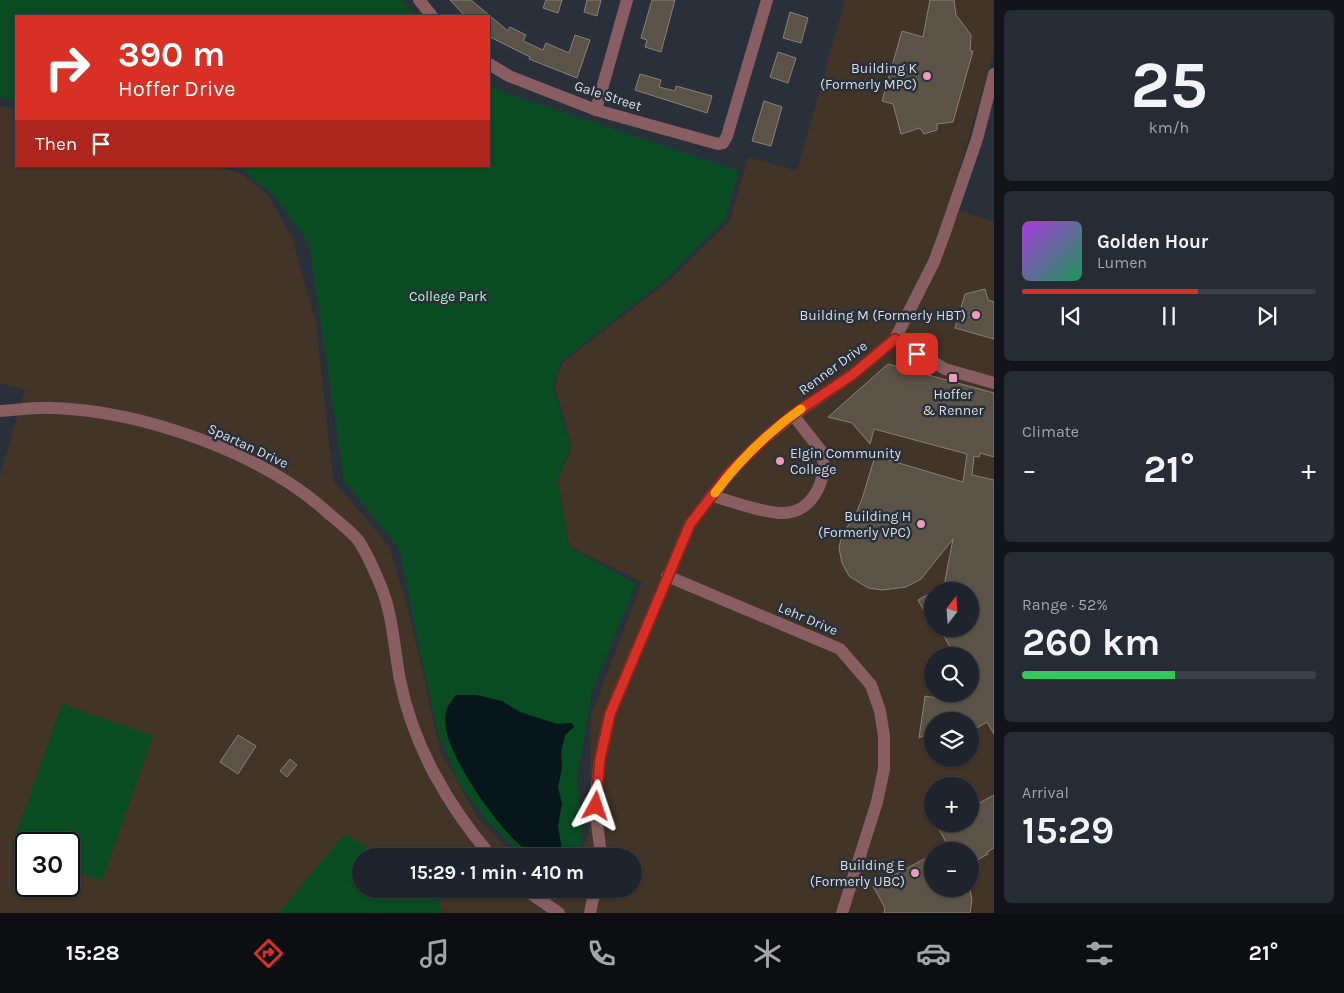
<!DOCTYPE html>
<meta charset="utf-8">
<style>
:root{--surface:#1f242c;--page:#272c34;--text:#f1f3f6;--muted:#a1a4a9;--line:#3c4148;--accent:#d93025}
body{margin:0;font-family:Karla,sans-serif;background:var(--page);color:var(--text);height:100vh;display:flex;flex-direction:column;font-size:19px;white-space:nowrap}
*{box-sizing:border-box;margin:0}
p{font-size:16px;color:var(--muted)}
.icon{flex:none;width:28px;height:28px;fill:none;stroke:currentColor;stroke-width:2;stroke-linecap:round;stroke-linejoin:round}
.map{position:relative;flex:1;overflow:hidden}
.panel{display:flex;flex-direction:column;gap:10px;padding:10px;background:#111418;width:350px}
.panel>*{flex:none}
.guide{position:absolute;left:15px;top:15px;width:475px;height:152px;border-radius:0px;box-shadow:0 1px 4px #0004,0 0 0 1px var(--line);background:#d93025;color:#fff;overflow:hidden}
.needle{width:32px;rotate:17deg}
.tools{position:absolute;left:924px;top:582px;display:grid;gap:10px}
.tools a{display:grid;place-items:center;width:55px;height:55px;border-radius:50%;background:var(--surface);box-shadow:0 1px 4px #0004,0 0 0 1px var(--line);font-size:25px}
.speed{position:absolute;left:15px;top:832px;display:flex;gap:10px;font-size:25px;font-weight:700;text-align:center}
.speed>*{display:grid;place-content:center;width:65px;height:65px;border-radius:50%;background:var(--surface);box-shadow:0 1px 4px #0004,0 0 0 1px var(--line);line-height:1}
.speed .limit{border:2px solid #111;border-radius:8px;background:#fff;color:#111}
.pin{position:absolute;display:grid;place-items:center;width:42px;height:42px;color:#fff;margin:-21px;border-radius:10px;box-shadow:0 2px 8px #0006}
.me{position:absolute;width:55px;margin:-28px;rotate:5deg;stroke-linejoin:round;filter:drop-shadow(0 0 4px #0008)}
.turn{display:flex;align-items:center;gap:18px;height:105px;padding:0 20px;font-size:22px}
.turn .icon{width:65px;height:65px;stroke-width:2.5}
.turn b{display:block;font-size:35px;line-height:42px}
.then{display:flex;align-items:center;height:48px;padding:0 20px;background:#0003;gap:10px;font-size:19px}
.big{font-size:38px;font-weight:700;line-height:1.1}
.panel .widget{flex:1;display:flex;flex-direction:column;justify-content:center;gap:8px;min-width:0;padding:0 18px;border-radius:8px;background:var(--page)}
.panel .dial{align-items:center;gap:0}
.dial b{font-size:65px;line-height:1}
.song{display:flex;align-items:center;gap:15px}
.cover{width:60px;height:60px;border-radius:8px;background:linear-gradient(135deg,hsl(280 70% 55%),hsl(150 70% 35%))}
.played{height:5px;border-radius:2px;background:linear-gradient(90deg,var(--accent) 60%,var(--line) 60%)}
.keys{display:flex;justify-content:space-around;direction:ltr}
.heat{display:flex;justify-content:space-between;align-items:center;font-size:28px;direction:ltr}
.charge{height:8px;border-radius:4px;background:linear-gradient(90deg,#34c759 52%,var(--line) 0)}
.trip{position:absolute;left:352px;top:848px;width:290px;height:50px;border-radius:25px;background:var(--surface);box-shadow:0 1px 4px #0004,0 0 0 1px var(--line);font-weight:700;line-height:50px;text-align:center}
.tab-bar{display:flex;height:80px;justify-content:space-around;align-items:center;background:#0c0e12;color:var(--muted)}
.tab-bar .icon{width:35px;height:35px}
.tab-bar .selected{color:var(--accent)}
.tab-bar b{font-size:22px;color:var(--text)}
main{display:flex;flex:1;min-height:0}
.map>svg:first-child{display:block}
</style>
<main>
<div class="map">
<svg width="994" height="913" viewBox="0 0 994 913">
<rect width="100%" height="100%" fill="#29303a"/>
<path fill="#423426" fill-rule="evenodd" d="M845,0H993L994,52L948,208L994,221V913H0V476L25,390L0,383V106L16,110V166H214L240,173L267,194L292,237L316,324L333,480L389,546L411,621L440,751L478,818L514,856H361V889H559L566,892L568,889H634V856H580L589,833L591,716L642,582L569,546L558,479L572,447L555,386L562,363L670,280L730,221L748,157L797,171ZM932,591H970V629H932ZM932,656H970V694H932ZM932,721H970V759H932ZM932,786H970V824H932ZM26,844H69V886H26ZM932,851H970V889H932Z"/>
<g fill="#094c21">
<path d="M0,0H403L415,16H16V102L0,97Z"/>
<path d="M489,83L503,92L739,171L725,219L665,280L561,361L553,386L571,447L557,480L569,547L636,584L592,691L577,777L582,841L577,856H523L489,823L460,785L438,732L421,658L400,550L344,481L309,243L275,197L241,168L234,166H489Z"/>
<path d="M62,704L153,736L102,881L69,869V844H26V854L11,849Z"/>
<path d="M345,834L382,856H361V889H436L442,913H278Z"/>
</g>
<path fill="#06161b" d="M456,695H477L502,701L520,712L557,724L572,723L574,727L565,735L561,752L562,768L558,787L562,804L558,826L562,850L558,856C552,856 541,858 535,856C506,843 445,754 445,722C444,710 449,704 456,695Z"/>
<g fill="#5b5347" stroke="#898174">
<path d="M450,0H471L508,31L510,27L526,35L523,41L543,50L546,43L569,53L575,35L590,40L577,78L529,59L530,57L492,38L489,36V16H465Z"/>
<path d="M546,0H562L558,13L543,8Z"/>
<path d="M587,0H601L597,16L584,12Z"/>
<path d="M652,0H675L661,52L645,47L647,40L641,38Z"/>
<path d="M930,0H954L956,15L971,35L970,51H973L953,122L937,124V130L924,134L920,128L901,134L893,104L882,101L902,31L923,37Z"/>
<path d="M790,12L808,18L801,43L783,38Z"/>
<path d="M778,52L796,58L788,83L770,77Z"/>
<path d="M640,74L661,80L659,87L675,91L676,86L712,96L707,113L635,90Z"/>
<path d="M764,101L782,107L771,146L752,141Z"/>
<path d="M985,289L988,300L994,302V339L955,328L965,294Z"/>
<path d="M888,364L994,393V457L980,453L979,457L974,456L972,475L994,480V734L987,722L970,732V721H932V744L927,734L919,738L925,696L936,698L944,694H970V656H955L940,629H970V591H943L953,539L921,579L906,587L882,590L868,588L849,576L842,563L839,548L842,534L855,516L862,499L875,456L963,482L967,454L874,429L870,444L852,423L828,417Z"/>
<path d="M932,592V625L918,600Z"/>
<path d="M238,735L256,746L238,774L220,762Z"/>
<path d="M290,759L297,765L287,777L280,771Z"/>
<path d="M994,795V848L987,852L988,854L970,864V851H951L936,824H970V808Z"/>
<path d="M930,856L932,860V889H970L972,900L970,913H884L885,908L873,886Z"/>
</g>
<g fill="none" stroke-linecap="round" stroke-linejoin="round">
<g stroke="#885e62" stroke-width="12">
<path d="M419,0L432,16"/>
<path d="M489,64L509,76L596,110L718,144L723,143L727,136L767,0"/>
<path d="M596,110L627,0"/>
<path d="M895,339L945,369L994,383"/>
<path d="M0,411C17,410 36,407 53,408C142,411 261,452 327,512C337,521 350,530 358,540C367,553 374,570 380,584C393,614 394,648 400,680C413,745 448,806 491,856"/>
<path d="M712,496C732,501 759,512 780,513C812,515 829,479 822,452L793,415"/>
<path d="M667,576L840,649L871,685L880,711L884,736V769L877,802L842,913"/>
<path d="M601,856L595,806L600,759L610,714L690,524L731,471L766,437L793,415L852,375L895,339L934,262L944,235L977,139L994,74"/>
<path d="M524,889L559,913"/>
<path d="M590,913L595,889"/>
</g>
</g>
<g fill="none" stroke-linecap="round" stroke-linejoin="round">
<g stroke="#8d1f18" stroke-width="12">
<path id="route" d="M596,806L600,759L610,714L690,524L731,471L766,437L792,415L852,375L895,339L917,354"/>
</g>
<use href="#route" stroke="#d93025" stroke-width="9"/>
<path stroke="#f59e0b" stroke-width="9" d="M715,493C739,461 768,432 801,409"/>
</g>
<g fill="#ef9ab8" stroke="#29303a" stroke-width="2">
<circle cx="927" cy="76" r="5"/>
<circle cx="976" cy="315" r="5"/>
<rect x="948" y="373" width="10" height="10" rx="2.5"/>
<circle cx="780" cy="461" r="5"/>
<circle cx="921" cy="524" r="5"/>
<circle cx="915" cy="873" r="5"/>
</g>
<g text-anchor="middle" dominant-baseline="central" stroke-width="5" stroke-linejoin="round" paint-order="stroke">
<g font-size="14" fill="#d8dce4" stroke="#29303a" text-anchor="end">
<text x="917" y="68">Building K<tspan x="917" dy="16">(Formerly MPC)</tspan></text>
<text x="966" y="315">Building M (Formerly HBT)</text>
<text x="953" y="394" text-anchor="middle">Hoffer<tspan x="953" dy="16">&amp; Renner</tspan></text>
<text x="790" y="453" text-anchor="start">Elgin Community<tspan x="790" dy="16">College</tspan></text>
<text x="911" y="516">Building H<tspan x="911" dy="16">(Formerly VPC)</tspan></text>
<text x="905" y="865">Building E<tspan x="905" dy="16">(Formerly UBC)</tspan></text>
</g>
<g font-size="14" fill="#d8dce4" stroke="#29303a">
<text transform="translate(608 96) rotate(18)">Gale Street</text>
<text transform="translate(833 368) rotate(-36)">Renner Drive</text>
<text transform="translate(248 446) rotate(25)">Spartan Drive</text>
<text transform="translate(808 619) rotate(23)">Lehr Drive</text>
</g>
<g font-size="14" fill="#a9fbb9" stroke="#29303a">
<text x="448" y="296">College Park</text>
</g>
</g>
</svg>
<div class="tools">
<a><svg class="needle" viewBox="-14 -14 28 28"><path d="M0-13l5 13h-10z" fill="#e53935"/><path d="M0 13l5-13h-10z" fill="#a1a4a9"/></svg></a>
<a><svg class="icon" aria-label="search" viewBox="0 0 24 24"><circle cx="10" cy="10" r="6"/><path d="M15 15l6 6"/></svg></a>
<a><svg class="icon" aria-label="layers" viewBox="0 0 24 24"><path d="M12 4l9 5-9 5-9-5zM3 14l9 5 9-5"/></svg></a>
<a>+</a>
<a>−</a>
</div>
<div class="speed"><div class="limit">30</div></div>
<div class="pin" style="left:917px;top:354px;background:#d93025"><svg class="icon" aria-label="arrive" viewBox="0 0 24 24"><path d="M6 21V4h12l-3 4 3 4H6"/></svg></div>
<svg class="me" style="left:596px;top:806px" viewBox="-20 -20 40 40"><path d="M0-17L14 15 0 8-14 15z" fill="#d93025" stroke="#fff" stroke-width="4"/></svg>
<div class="trip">15:29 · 1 min · 410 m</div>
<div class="guide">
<div class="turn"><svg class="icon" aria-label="right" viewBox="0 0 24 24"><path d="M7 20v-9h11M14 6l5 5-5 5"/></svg><div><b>390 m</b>Hoffer Drive</div></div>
<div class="then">Then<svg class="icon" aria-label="arrive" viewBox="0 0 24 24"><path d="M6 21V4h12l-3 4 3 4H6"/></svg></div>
</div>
</div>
<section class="panel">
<div class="widget dial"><b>25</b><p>km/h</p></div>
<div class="widget">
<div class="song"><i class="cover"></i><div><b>Golden Hour</b><p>Lumen</p></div></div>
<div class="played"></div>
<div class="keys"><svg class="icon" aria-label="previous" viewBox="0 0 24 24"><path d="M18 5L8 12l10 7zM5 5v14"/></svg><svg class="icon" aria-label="pause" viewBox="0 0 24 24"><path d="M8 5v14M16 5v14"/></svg><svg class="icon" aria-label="next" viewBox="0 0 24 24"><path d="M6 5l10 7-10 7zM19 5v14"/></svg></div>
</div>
<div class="widget"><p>Climate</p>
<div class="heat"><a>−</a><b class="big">21°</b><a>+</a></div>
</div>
<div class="widget"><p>Range · 52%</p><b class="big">260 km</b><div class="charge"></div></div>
<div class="widget"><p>Arrival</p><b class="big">15:29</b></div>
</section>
</main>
<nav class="tab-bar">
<b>15:28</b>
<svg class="icon selected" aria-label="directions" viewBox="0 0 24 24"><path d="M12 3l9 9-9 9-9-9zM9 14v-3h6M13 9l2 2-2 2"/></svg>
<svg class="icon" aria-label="music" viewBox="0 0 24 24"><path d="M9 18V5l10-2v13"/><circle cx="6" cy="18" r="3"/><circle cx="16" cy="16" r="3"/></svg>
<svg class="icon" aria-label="phone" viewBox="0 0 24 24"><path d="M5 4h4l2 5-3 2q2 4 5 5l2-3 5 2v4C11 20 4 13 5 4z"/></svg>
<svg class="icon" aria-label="climate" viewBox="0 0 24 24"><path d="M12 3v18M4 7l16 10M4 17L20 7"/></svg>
<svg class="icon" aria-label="car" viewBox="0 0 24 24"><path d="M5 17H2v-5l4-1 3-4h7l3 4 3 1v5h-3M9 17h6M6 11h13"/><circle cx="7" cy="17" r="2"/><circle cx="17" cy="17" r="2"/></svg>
<svg class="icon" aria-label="filters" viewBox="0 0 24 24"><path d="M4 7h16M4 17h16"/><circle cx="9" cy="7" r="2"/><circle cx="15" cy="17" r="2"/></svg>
<b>21°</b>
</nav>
